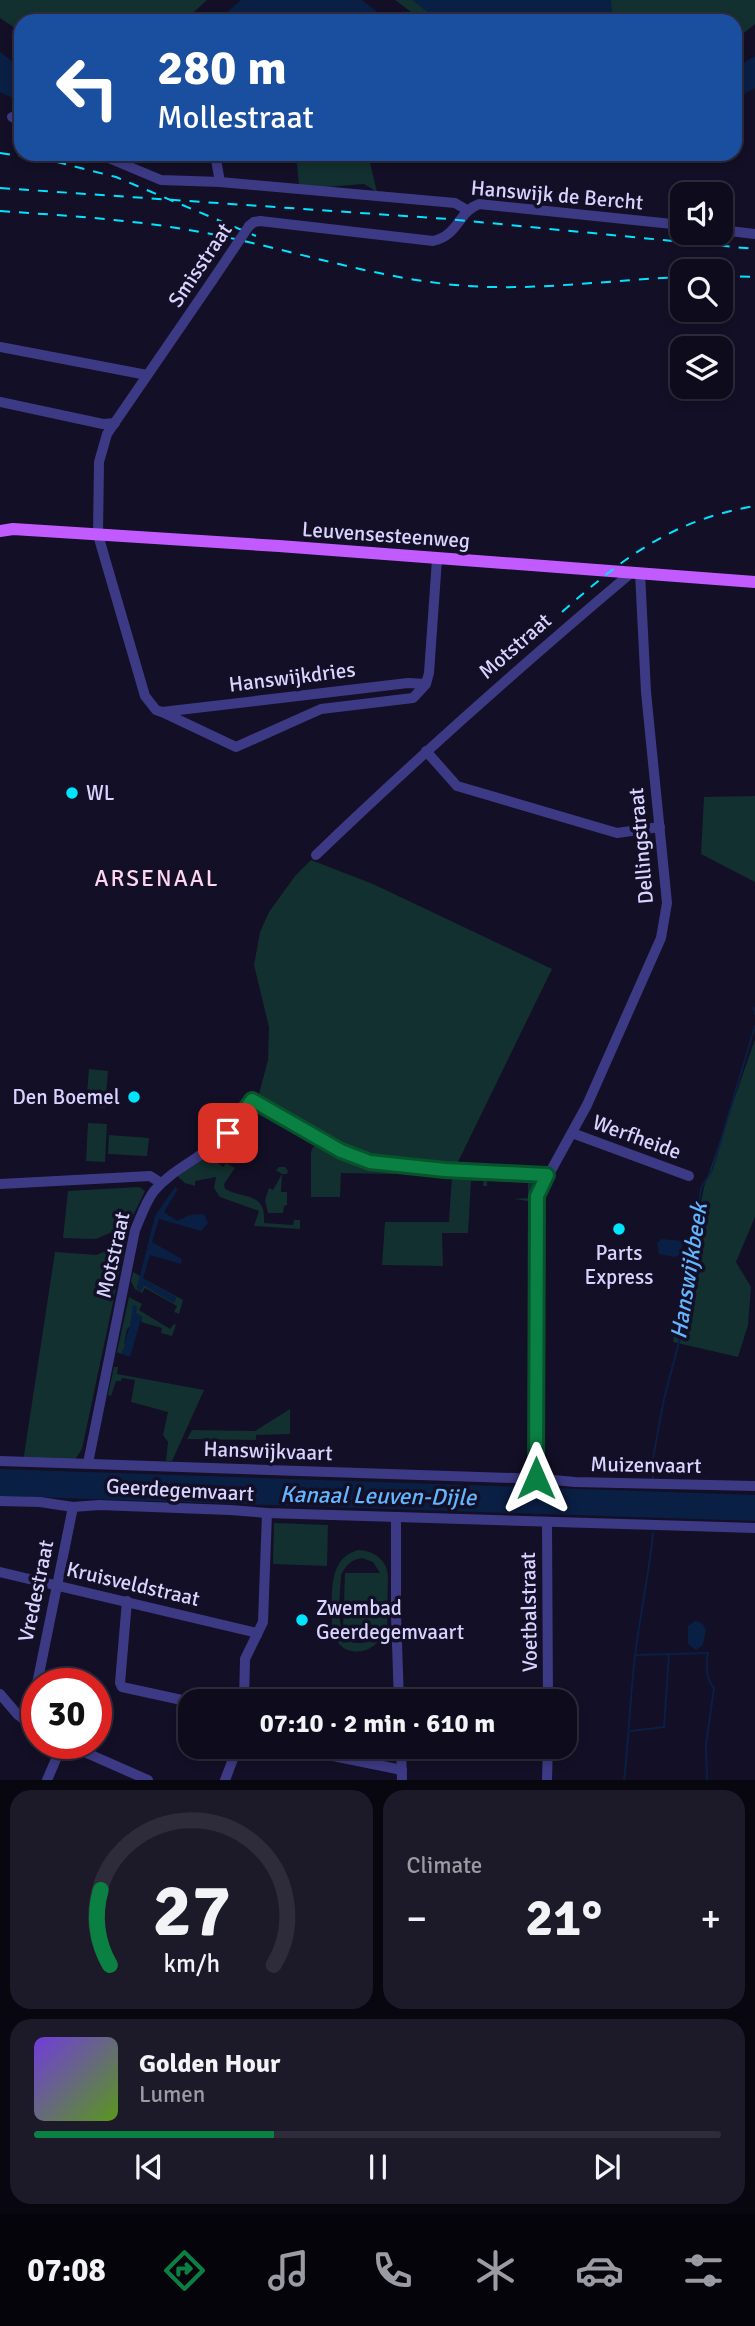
<!DOCTYPE html>
<meta charset="utf-8">
<style>
:root{--surface:#0e0b1c;--page:#1c1929;--text:#f1f3f6;--muted:#9b9ba3;--line:#2e2b3b;--accent:#0b8043}
body{margin:0;font-family:Signika,sans-serif;background:var(--page);color:var(--text);height:100vh;display:flex;flex-direction:column;font-size:26px;white-space:nowrap}
*{box-sizing:border-box;margin:0}
p{font-size:23px;color:var(--muted)}
.icon{flex:none;width:38px;height:38px;fill:none;stroke:currentColor;stroke-width:2;stroke-linecap:round;stroke-linejoin:round}
.map{position:relative;height:1780px;overflow:hidden}
.side{display:flex;flex-direction:column;gap:10px;padding:10px;background:#08060f;flex:1}
.side>*{flex:none}
.guide{position:absolute;left:14px;top:14px;width:728px;height:147px;border-radius:21px;box-shadow:0 4px 10px #0003,0 0 0 2px var(--line);background:#1a4fa0;color:#fff;overflow:hidden}
.tools{position:absolute;left:670px;top:182px;display:grid;gap:14px}
.tools a{display:grid;place-items:center;width:63px;height:63px;border-radius:14px;background:var(--surface);box-shadow:0 4px 10px #0003,0 0 0 2px var(--line);font-size:35px}
.speed{position:absolute;left:21px;top:1668px;display:flex;gap:14px;font-size:35px;font-weight:700;text-align:center}
.speed>*{display:grid;place-content:center;width:91px;height:91px;border-radius:50%;background:var(--surface);box-shadow:0 4px 10px #0003,0 0 0 2px var(--line);line-height:1}
.speed .limit{border:10px solid #d22;background:#fff;color:#111}
.pin{position:absolute;display:grid;place-items:center;width:60px;height:60px;color:#fff;margin:-30px;border-radius:14px;box-shadow:0 4px 10px #0006}
.me{position:absolute;width:77px;margin:-38px;rotate:0deg;stroke-linejoin:round;filter:drop-shadow(0 0 5px #0008)}
.turn{display:flex;align-items:center;gap:24px;height:147px;padding:0 28px;font-size:32px}
.turn .icon{width:91px;height:91px;stroke-width:2.5}
.turn b{display:block;font-size:49px;line-height:60px}
.big{font-size:52px;font-weight:800;line-height:1.1}
.side .tile{flex:1;display:flex;flex-direction:column;justify-content:center;gap:10px;min-width:0;padding:0 24px;border-radius:21px;background:var(--page)}
.side .dial{align-items:center;gap:0}
.dial svg{height:182px;overflow:visible;fill:none;stroke:var(--line);stroke-width:7;stroke-linecap:round;text-anchor:middle}
.dial text{fill:var(--text);stroke:none}
.song{display:flex;align-items:center;gap:21px}
.cover{width:84px;height:84px;border-radius:10px;background:linear-gradient(135deg,hsl(260 70% 55%),hsl(90 70% 35%))}
.played{height:7px;border-radius:4px;background:linear-gradient(90deg,var(--accent) 35%,var(--line) 35%)}
.keys{display:flex;justify-content:space-around;direction:ltr}
.heat{display:flex;justify-content:space-between;align-items:center;font-size:38px;direction:ltr}
.side .tiles{flex:1;display:grid;gap:10px;grid-template-columns:1fr 1fr}
.tile:last-child{grid-column:span 2}
.trip{position:absolute;left:178px;top:1689px;width:399px;height:70px;border-radius:21px;background:var(--surface);box-shadow:0 4px 10px #0003,0 0 0 2px var(--line);font-weight:800;line-height:70px;text-align:center}
.tabs{display:flex;height:112px;justify-content:space-around;align-items:center;background:#06040b;color:var(--muted)}
.tabs .icon{width:49px;height:49px}
.tabs .selected{color:var(--accent)}
.tabs b{font-size:32px;color:var(--text)}
.map>svg:first-child{display:block}
</style>
<div class="map">
<svg width="755" height="1780" viewBox="0 0 755 1780">
<rect width="100%" height="100%" fill="#130f26"/>
<g fill="#12302f" fill-rule="evenodd">
<path d="M0,0H207L184,21H21V32L0,18Z"/>
<path d="M395,0H755V24L735,40V21H423Z"/>
<path d="M296,154H368L377,192L364,184L326,187L299,185Z"/>
<path d="M755,796V882L701,854L704,797Z"/>
<path d="M311,860L373,884L552,969L456,1166L363,1157L346,1150L263,1102L259,1094L268,1060L269,1027L254,965L260,932L269,912L295,876Z"/>
<path d="M755,1039V1217L736,1262L751,1287L748,1325L738,1357L673,1342L704,1187Z"/>
<path d="M89,1069L108,1071L105,1108L86,1106Z"/>
<path d="M88,1123L107,1124L105,1162L86,1161Z"/>
<path d="M109,1135L149,1138L147,1156L108,1154Z"/>
<path d="M229,1140L232,1142L212,1158L223,1167L226,1163L235,1168L224,1184L225,1189C247,1200 266,1192 264,1223L293,1225L294,1220H300V1229L254,1226L259,1211L220,1197L214,1188L216,1177L195,1181V1186L185,1183L176,1175L209,1156Z"/>
<path d="M322,1144L358,1164L394,1169V1174L341,1173L340,1197H311V1152L313,1147Z"/>
<path d="M279,1167H285L288,1171L287,1174H282L281,1192H287V1205L284,1206L283,1213H268L265,1200L269,1188L273,1190L282,1174L276,1170Z"/>
<path d="M460,1174H482V1181H471L468,1233H442L443,1266L382,1265L385,1222H449L452,1176Z"/>
<path d="M484,1176L533,1179L534,1204L528,1205V1201L514,1199L528,1198V1183L487,1181V1186H483Z"/>
<path d="M139,1187L145,1191L130,1222L82,1449L74,1461L23,1462L55,1252L97,1255L124,1242L119,1229L96,1239L63,1238L68,1191Z"/>
<path d="M133,1272L140,1276L137,1288L140,1291L144,1285L174,1303L176,1298L143,1278L183,1300L179,1314L174,1312L177,1306L145,1288L142,1293L135,1289L131,1281Z"/>
<path d="M129,1297L142,1304L139,1310L170,1329L174,1324L176,1325L172,1336L161,1333L162,1328L141,1322L142,1316L127,1329L124,1344L126,1345L121,1354L117,1352Z"/>
<path d="M114,1367H118L117,1374L204,1390L172,1461H166L168,1442L163,1435L168,1412L131,1402L135,1380L122,1378L121,1381H116L111,1396L108,1395Z"/>
<path d="M290,1409V1434L256,1435V1440L187,1439L192,1430L255,1431Z"/>
<path d="M274,1523L328,1525L327,1566L273,1564Z"/>
<path d="M359,1550C374,1551 387,1560 388,1576L387,1626C378,1657 338,1663 332,1627C333,1600 325,1558 359,1550ZM362,1558L373,1562L380,1573H345L343,1630L378,1631C374,1638 369,1643 360,1643C331,1645 341,1593 341,1575C346,1565 351,1560 362,1558Z"/>
</g>
<g fill="#0a1f44">
<path d="M241,0H362L389,21H331L310,13H291L268,21H217Z"/>
<path d="M412,0H611L613,21H439Z"/>
<path d="M0,52L21,68V102L0,92Z"/>
<path d="M755,56V88L735,99V68Z"/>
<path d="M175,1187L178,1189L164,1212L177,1221L190,1215L204,1214L208,1223L201,1231L159,1219L152,1242L182,1259L181,1264L150,1255L143,1278L176,1297L174,1303L144,1285L141,1291L137,1288L155,1216Z"/>
<path d="M662,1239L682,1241V1254L674,1257L659,1254L657,1243Z"/>
<path d="M133,1305L137,1306L136,1313L142,1316L130,1357L121,1354L126,1345L124,1344L130,1326Z"/>
<path d="M0,1469L755,1495V1521L0,1496Z"/>
<path d="M695,1621L702,1623L706,1629L703,1645L696,1650L688,1644V1626Z"/>
</g>
<g fill="none" stroke-linecap="round" stroke-linejoin="round">
<g stroke="#0a1f44" stroke-width="2">
<path d="M754,1008L755,1014"/>
<path d="M653,1481V1458L664,1399L683,1327L701,1188L712,1170L755,1026"/>
<path d="M669,1654L708,1653C706,1664 706,1679 714,1688L706,1744L707,1780"/>
<path d="M631,1731L664,1727L669,1654L636,1655"/>
<path d="M624,1780C629,1739 630,1697 635,1656C640,1615 649,1574 653,1533"/>
</g>
<g stroke="#3d3a85" stroke-width="10">
<path d="M12,117L21,122"/>
<path d="M99,154L161,180L220,182L455,203L467,210"/>
<path d="M215,154L220,182"/>
<path d="M249,226L254,222L260,221L433,241C459,235 458,212 479,204L682,225"/>
<path d="M721,230L755,234"/>
<path d="M0,347L147,375"/>
<path d="M0,402L103,424L115,423"/>
<path d="M426,684L413,698L321,709L236,747L162,712L408,683L426,684L429,673L437,559"/>
<path d="M162,712L156,710L145,696L98,535L99,462L107,434L212,281"/>
<path d="M426,751L457,786L617,833L660,827"/>
<path d="M316,855C418,757 523,664 631,573"/>
<path d="M572,1133L689,1176"/>
<path d="M0,1184L150,1176L161,1183"/>
<path d="M0,1461L542,1479L575,1482L755,1486"/>
<path d="M88,1463L135,1230C141,1217 145,1203 154,1191C170,1172 191,1163 210,1148C228,1135 241,1119 252,1100L341,1151L370,1162L445,1170L547,1175"/>
<path d="M535,1478L537,1196L587,1105L661,938L667,903L646,692L640,573"/>
<path d="M0,1501L40,1502L73,1507L99,1505L230,1510L267,1513L755,1528"/>
<path d="M396,1517V1615L399,1701"/>
<path d="M547,1522L548,1701"/>
<path d="M0,1572L253,1632L257,1635"/>
<path d="M127,1601L120,1683L122,1687L191,1702"/>
<path d="M37,1684L73,1507"/>
<path d="M0,1694L18,1715L37,1727"/>
<path d="M244,1701L245,1659L263,1622L267,1513"/>
<path d="M23,1719L32,1703L37,1685"/>
<path d="M64,1743L148,1780"/>
<path d="M284,1746L402,1770"/>
<path d="M401,1746L402,1780"/>
<path d="M47,1780L63,1743"/>
<path d="M225,1780L238,1746"/>
<path d="M547,1780L548,1746"/>
</g>
<path stroke="#c25bff" stroke-width="12" d="M0,531L13,529L279,546L755,582"/>
<g stroke="#00e5ff" stroke-width="2" stroke-dasharray="10 9" stroke-linecap="butt">
<path d="M0,153L49,160L116,177L256,236"/>
<path d="M0,188L448,219L755,249"/>
<path d="M0,211C71,216 141,220 211,234C292,250 372,277 455,285C531,292 607,280 682,277"/>
<path d="M721,276L755,277"/>
<path d="M562,612C624,557 672,520 755,506"/>
</g>
<path stroke="#3d3a85" stroke-width="10" d="M212,281L249,226"/>
</g>
<g fill="none" stroke-linecap="round" stroke-linejoin="round">
<g stroke="#07532c" stroke-width="18">
<path id="route" d="M228,1133L252,1100L341,1151L370,1162L445,1170L547,1175L537,1196L536,1478"/>
</g>
<use href="#route" stroke="#0b8043" stroke-width="12"/>
</g>
<g fill="#00e5ff" stroke="#130f26" stroke-width="2.5">
<circle cx="72" cy="793" r="7"/>
<circle cx="134" cy="1097" r="7"/>
<circle cx="619" cy="1229" r="7"/>
<circle cx="302" cy="1620" r="7"/>
</g>
<g text-anchor="middle" dominant-baseline="central" stroke-width="7" stroke-linejoin="round" paint-order="stroke">
<g font-size="21" fill="#d9d4ff" stroke="#130f26">
<text transform="translate(557 195) rotate(5)">Hanswijk de Bercht</text>
<text transform="translate(200 265) rotate(-56)">Smisstraat</text>
<text transform="translate(386 535) rotate(4)">Leuvensesteenweg</text>
<text transform="translate(515 646) rotate(-41)">Motstraat</text>
<text transform="translate(292 677) rotate(-7)">Hanswijkdries</text>
<text transform="translate(641 846) rotate(-95)">Dellingstraat</text>
<text transform="translate(637 1137) rotate(20)">Werfheide</text>
<text transform="translate(113 1255) rotate(-77)">Motstraat</text>
<text transform="translate(268 1451) rotate(2)">Hanswijkvaart</text>
<text transform="translate(646 1465) rotate(1)">Muizenvaart</text>
<text transform="translate(180 1490) rotate(3)">Geerdegemvaart</text>
<text transform="translate(133 1584) rotate(13)">Kruisveldstraat</text>
<text transform="translate(36 1591) rotate(-78)">Vredestraat</text>
<text transform="translate(529 1612) rotate(-91)">Voetbalstraat</text>
</g>
<g font-size="21" fill="#d9d4ff" stroke="#130f26" text-anchor="start">
<text x="86" y="793">WL</text>
<text x="120" y="1097" text-anchor="end">Den Boemel</text>
<text x="619" y="1253" text-anchor="middle">Parts<tspan x="619" dy="24">Express</tspan></text>
<text x="316" y="1608">Zwembad<tspan x="316" dy="24">Geerdegemvaart</tspan></text>
</g>
<g font-size="23" letter-spacing="2" fill="#ffd6f0" stroke="#130f26">
<text x="157" y="878">ARSENAAL</text>
</g>
<g font-size="23" font-style="italic" fill="#62b6ff" stroke="#130f26">
<text transform="translate(689 1271) rotate(-81)">Hanswijkbeek</text>
<text transform="translate(378 1496) rotate(1)">Kanaal Leuven-Dijle</text>
</g>
</g>
</svg>
<div class="tools">
<a><svg class="icon" aria-label="sound" viewBox="0 0 24 24"><path d="M4 9h4l5-4v14l-5-4H4zM17 9q2 3 0 6"/></svg></a>
<a><svg class="icon" aria-label="search" viewBox="0 0 24 24"><circle cx="10" cy="10" r="6"/><path d="M15 15l6 6"/></svg></a>
<a><svg class="icon" aria-label="layers" viewBox="0 0 24 24"><path d="M12 4l9 5-9 5-9-5zM3 14l9 5 9-5"/></svg></a>
</div>
<div class="speed"><div class="limit">30</div></div>
<div class="pin" style="left:228px;top:1133px;background:#d93025"><svg class="icon" aria-label="arrive" viewBox="0 0 24 24"><path d="M6 21V4h12l-3 4 3 4H6"/></svg></div>
<svg class="me" style="left:536px;top:1478px" viewBox="-20 -20 40 40"><path d="M0-17L14 15 0 8-14 15z" fill="#0b8043" stroke="#fff" stroke-width="4"/></svg>
<div class="trip">07:10 · 2 min · 610 m</div>
<div class="guide">
<div class="turn"><svg class="icon" aria-label="left" viewBox="0 0 24 24"><path d="M17 20v-9H6M10 6l-5 5 5 5"/></svg><div><b>280 m</b>Mollestraat</div></div>
</div>
</div>
<section class="side">
<div class="tiles">
<div class="tile dial"><svg viewBox="0 0 100 80">
<path d="M14 69A42 42 0 1 1 86 69"/>
<path d="M14 69A42 42 0 0 1 10 36" stroke="#0b8043"/>
<text x="50" y="56" font-size="32" font-weight="700">27</text>
<text x="50" y="72" font-size="11">km/h</text>
</svg></div>
<div class="tile"><p>Climate</p>
<div class="heat"><a>−</a><b class="big">21°</b><a>+</a></div>
</div>
<div class="tile">
<div class="song"><i class="cover"></i><div><b>Golden Hour</b><p>Lumen</p></div></div>
<div class="played"></div>
<div class="keys"><svg class="icon" aria-label="previous" viewBox="0 0 24 24"><path d="M18 5L8 12l10 7zM5 5v14"/></svg><svg class="icon" aria-label="pause" viewBox="0 0 24 24"><path d="M8 5v14M16 5v14"/></svg><svg class="icon" aria-label="next" viewBox="0 0 24 24"><path d="M6 5l10 7-10 7zM19 5v14"/></svg></div>
</div>
</div>
</section>
<nav class="tabs">
<b>07:08</b>
<svg class="icon selected" aria-label="directions" viewBox="0 0 24 24"><path d="M12 3l9 9-9 9-9-9zM9 14v-3h6M13 9l2 2-2 2"/></svg>
<svg class="icon" aria-label="music" viewBox="0 0 24 24"><path d="M9 18V5l10-2v13"/><circle cx="6" cy="18" r="3"/><circle cx="16" cy="16" r="3"/></svg>
<svg class="icon" aria-label="phone" viewBox="0 0 24 24"><path d="M5 4h4l2 5-3 2q2 4 5 5l2-3 5 2v4C11 20 4 13 5 4z"/></svg>
<svg class="icon" aria-label="climate" viewBox="0 0 24 24"><path d="M12 3v18M4 7l16 10M4 17L20 7"/></svg>
<svg class="icon" aria-label="car" viewBox="0 0 24 24"><path d="M5 17H2v-5l4-1 3-4h7l3 4 3 1v5h-3M9 17h6M6 11h13"/><circle cx="7" cy="17" r="2"/><circle cx="17" cy="17" r="2"/></svg>
<svg class="icon" aria-label="filters" viewBox="0 0 24 24"><path d="M4 7h16M4 17h16"/><circle cx="9" cy="7" r="2"/><circle cx="15" cy="17" r="2"/></svg>
</nav>
